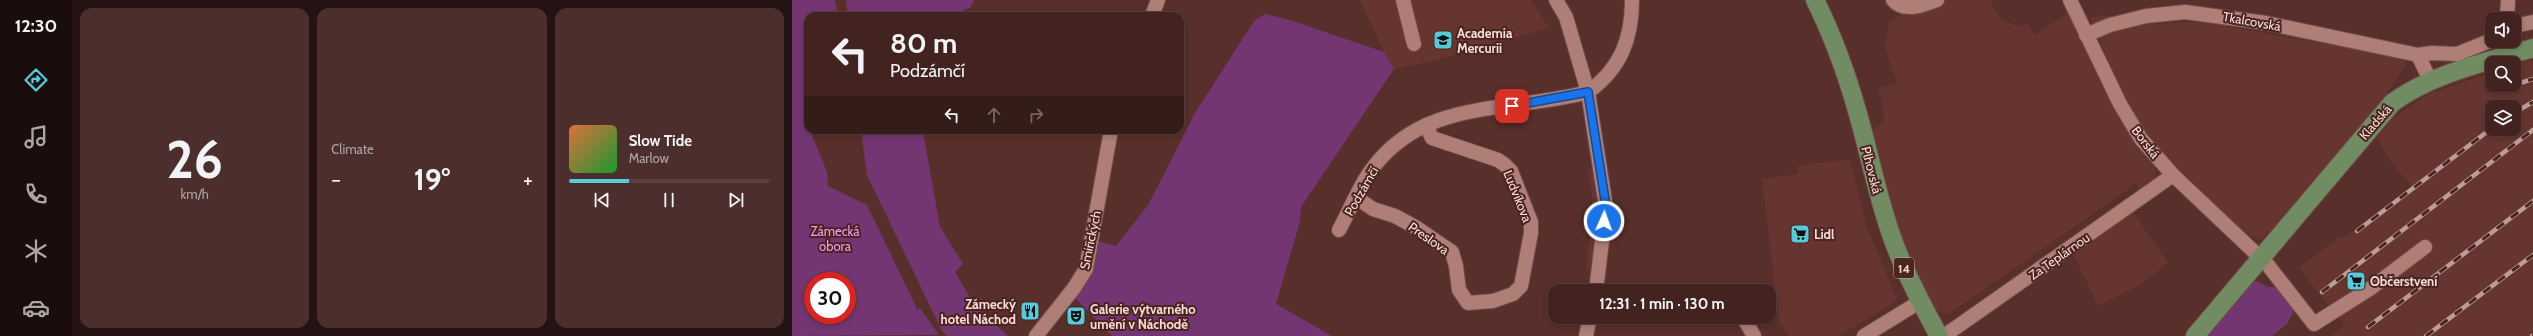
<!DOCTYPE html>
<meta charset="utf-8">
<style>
:root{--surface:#422320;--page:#4c2f2d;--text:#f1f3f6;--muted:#aea4a5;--line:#5a403e;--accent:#53cbdb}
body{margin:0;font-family:Cabin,sans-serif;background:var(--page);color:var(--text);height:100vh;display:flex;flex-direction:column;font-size:15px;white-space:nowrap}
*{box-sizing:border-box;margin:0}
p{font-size:13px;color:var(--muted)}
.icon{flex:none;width:22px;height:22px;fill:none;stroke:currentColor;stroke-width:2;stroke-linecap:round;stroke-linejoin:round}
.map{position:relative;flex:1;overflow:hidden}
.sheet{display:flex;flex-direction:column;gap:8px;padding:8px;background:#241312;width:720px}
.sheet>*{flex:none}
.hud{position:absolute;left:12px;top:12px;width:380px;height:122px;border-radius:12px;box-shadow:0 2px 6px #0003,0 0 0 1px var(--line);background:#422320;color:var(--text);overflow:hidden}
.buttons{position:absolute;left:1693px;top:12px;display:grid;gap:8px}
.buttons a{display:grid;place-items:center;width:36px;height:36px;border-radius:8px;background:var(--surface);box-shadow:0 2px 6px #0003,0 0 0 1px var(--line);font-size:20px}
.speed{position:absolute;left:12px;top:272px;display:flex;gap:8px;font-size:20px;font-weight:700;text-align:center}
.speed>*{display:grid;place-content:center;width:52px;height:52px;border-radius:50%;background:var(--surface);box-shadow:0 2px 6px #0003,0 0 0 1px var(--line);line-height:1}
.speed .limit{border:6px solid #d22;background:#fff;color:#111}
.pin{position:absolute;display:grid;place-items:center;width:34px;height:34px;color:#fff;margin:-17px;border-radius:8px;box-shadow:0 2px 6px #0006}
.me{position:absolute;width:44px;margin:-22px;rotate:2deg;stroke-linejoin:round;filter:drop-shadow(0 0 3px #0008)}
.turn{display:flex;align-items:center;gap:14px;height:84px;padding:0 20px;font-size:18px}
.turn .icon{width:52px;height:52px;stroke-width:2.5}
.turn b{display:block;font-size:28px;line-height:34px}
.lanes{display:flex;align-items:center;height:38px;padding:0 20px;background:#0003;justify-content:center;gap:20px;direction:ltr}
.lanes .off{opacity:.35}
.big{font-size:30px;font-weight:800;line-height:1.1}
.sheet .widget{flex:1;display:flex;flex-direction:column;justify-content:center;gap:6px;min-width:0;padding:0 14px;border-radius:12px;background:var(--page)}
.sheet .dial{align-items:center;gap:0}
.dial b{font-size:52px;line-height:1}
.song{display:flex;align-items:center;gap:12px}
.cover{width:48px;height:48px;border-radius:6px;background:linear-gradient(135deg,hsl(20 70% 55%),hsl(130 70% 35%))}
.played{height:4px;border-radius:2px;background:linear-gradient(90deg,var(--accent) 30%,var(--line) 30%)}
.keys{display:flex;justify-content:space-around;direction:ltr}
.heat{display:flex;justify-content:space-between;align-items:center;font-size:22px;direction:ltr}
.sheet .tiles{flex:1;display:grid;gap:8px;grid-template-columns:repeat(3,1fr)}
.trip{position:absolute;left:756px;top:284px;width:228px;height:40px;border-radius:12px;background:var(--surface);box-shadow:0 2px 6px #0003,0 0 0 1px var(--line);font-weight:800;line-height:40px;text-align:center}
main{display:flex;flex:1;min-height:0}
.tabs{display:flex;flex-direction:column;width:72px;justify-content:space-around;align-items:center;background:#1a0e0d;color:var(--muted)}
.tabs .icon{width:28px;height:28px}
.tabs .current{color:var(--accent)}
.tabs b{font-size:18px;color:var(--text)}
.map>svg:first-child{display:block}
</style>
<main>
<nav class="tabs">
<b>12:30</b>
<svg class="icon current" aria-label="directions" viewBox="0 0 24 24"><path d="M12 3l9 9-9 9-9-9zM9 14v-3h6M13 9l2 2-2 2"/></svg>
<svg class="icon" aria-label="music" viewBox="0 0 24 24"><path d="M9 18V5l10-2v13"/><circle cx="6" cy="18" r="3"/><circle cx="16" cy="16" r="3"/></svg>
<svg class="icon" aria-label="phone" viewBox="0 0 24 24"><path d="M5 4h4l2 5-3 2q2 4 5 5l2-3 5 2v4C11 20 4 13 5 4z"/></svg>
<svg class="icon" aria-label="climate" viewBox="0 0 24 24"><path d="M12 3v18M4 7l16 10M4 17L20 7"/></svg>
<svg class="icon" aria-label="car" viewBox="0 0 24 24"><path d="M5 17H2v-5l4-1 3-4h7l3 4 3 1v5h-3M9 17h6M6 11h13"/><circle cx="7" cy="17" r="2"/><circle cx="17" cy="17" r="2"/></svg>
</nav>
<section class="sheet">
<div class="tiles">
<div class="widget dial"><b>26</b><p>km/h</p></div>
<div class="widget"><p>Climate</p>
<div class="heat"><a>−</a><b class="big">19°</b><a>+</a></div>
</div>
<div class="widget">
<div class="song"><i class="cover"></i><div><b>Slow Tide</b><p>Marlow</p></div></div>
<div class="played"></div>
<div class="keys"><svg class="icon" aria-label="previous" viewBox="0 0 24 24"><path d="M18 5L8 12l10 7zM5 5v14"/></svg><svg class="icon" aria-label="pause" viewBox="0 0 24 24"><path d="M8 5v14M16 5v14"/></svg><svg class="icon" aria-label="next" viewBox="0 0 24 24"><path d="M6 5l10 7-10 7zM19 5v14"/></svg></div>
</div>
</div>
</section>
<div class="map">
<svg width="1741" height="336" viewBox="0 0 1741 336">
<rect width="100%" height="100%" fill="#582f2a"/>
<g fill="#663530" fill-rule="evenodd">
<path d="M568,0H739L757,28L637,62L602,69L592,52Z"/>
<path d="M1139,0H1198L1208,19L1226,26L1235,24L1243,35L1273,15L1275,6L1364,165L1363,181L1351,193L1343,182L1337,189L1155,315L1140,308L1104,237L1078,131L1092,123L1091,105L1086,88L1105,83L1092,45L1098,21Z"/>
<path d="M1311,15L1341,19L1359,24L1410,22L1561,49L1613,61V66L1575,123L1470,240L1452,232L1359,142L1338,111L1298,18Z"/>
<path d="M1741,60V336H1539L1552,325L1507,268L1549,236L1551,238L1620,187L1597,159L1585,137L1601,118L1637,94L1700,72V85H1722V65ZM1700,107H1722V129H1700Z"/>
<path d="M1058,159L1074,225L1105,299L1100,304L1047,336H997L987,321L970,179L1006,174L1005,166Z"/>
<path d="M808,167L806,271L794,270L801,208L796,170Z"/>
<path d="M1341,212L1376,263L1345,287L1306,306L1282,255Z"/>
</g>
<g fill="#743673" fill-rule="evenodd">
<path d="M0,0H43L46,16H16L15,123L35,172L36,186L75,205L125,309L128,308L147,335L0,336ZM21,281H55V315H21Z"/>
<path d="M54,0H182L179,7L158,16H56Z"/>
<path d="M473,14L498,20L592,52L602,69L509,207L508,221L484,304L540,336H320L283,298L298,276L303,240L324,246L356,205L403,113L462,21Z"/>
<path d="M69,130H133L132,137L148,227L171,264L163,272L182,304L176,309L182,305L216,336H155L150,331L75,175Z"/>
<path d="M1461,280L1476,287H1486L1501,306V313L1495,324L1480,336H1412Z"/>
</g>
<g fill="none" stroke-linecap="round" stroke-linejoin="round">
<g stroke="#6f4c49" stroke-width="16">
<g id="minor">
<path d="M611,0L622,44"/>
<path d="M764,0L774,17L796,92L814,207L804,291"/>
<path d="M1101,0C1112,13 1132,5 1145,0"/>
<path d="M1278,0L1328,104L1349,139L1381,175L1475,264L1522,324L1579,288L1633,247"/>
<path d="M360,16L366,0"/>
<path d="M1715,19L1716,0"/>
<path d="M1722,26L1741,22"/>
<path d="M1294,35L1318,25L1354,16L1393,12L1474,23L1626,55"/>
<path d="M1638,80L1626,55L1640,53L1665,54L1700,40"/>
<path d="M565,198L581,209L603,216L625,228L660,252L664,266L667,290L676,303L701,301L721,294L729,286L739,233V222L719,171L713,165L706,160L640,138L634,125"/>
<path d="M547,230C558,210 567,186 580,169C633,97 719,113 796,92C828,69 840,40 840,0"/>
<path d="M951,317L962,336"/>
<path d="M244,336L282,288L294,269L319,130"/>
<path d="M794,336L798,317"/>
<path d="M1072,336L1129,301"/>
<path d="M1152,336L1381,175"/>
</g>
</g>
<g stroke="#6f4c49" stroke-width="20">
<g id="major">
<path d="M1023,0C1041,36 1055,75 1066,114C1078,156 1086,199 1101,240C1113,273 1130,305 1147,336"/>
<path d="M1403,336L1600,103C1641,73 1692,63 1741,48"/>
</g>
</g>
<use href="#minor" stroke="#ae7e77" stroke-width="14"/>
<use href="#major" stroke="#718c63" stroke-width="18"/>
<g stroke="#bc9c98" stroke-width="4.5">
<g id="rail">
<path d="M1719,86L1741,79"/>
<path d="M1722,113L1741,102"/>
<path d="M1565,231L1700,128"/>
<path d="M1530,292L1741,130"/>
<path d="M1576,327L1741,201"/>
<path d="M1634,336L1741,255"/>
<path d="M1740,336H1741"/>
</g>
</g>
<use href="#rail" stroke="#4c2420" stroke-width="3" stroke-dasharray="9" stroke-linecap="butt"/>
</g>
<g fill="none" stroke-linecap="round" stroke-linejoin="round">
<g stroke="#114b97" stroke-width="10">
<path id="route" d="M720,106L796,92L814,206L812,221"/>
</g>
<use href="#route" stroke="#1a73e8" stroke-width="7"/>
</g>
<defs>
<g id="university-square" transform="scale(1)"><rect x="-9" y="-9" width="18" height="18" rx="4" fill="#53cbdb" stroke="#4c2420"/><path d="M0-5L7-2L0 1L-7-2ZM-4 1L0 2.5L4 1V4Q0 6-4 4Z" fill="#111"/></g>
<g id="supermarket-square" transform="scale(1)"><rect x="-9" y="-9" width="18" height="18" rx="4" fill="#53cbdb" stroke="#4c2420"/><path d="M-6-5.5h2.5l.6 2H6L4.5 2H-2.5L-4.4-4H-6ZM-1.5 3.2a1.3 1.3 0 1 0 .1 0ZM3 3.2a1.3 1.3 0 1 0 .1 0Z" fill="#111"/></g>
<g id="restaurant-square" transform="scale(1)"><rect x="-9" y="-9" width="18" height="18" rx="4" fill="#53cbdb" stroke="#4c2420"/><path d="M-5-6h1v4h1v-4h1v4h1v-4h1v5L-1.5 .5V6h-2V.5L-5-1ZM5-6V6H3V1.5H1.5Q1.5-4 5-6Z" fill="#111"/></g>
<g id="theatre-square" transform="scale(1)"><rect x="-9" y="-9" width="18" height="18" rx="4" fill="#53cbdb" stroke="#4c2420"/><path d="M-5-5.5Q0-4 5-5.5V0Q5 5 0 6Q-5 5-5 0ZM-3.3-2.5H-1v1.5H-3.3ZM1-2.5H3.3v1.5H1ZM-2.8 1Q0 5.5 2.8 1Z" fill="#111"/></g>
</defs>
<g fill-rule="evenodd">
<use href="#university-square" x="651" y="40"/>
<use href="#supermarket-square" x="1008" y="234"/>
<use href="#supermarket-square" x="1564" y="281"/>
<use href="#restaurant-square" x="238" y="311"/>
<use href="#theatre-square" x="284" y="316"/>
</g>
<g text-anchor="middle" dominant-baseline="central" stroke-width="4" stroke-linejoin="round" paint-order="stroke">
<rect fill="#4c2420" stroke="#c3a4a0" stroke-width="1" x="1102" y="258" width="20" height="20" rx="3"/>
<g font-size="12" font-weight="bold" fill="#f6dbd7">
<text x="1112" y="268">14</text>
</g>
<g font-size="13" fill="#f6dbd7" stroke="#4c2420">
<text transform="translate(1460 21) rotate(10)">Tkalcovská</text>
<text transform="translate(1583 122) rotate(-49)">Kladská</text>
<text transform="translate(1354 142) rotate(53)">Borská</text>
<text transform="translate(1080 170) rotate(76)">Plhovská</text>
<text transform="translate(569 191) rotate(-60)">Podzámčí</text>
<text transform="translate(726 196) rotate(68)">Ludvíkova</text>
<text transform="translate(637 238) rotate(35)">Preslova</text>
<text transform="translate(298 240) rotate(-78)">Smiřických</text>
<text transform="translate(1267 256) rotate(-35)">Za Teplárnou</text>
</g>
<g font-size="13" font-weight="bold" fill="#f6dbd7" stroke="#4c2420" text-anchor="start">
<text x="665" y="33">Academia<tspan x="665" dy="15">Mercurii</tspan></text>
<text x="1022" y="234">Lidl</text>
<text x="1578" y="281">Občerstvení</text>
<text x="224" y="304" text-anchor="end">Zámecký<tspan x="224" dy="15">hotel Náchod</tspan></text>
<text x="298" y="309">Galerie výtvarného<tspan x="298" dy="15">umění v Náchodě</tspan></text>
</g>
<g font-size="13" fill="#f39bf1" stroke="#4c2420">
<text x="43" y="231">Zámecká<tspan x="43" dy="15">obora</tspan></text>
</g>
</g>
</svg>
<div class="buttons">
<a><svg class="icon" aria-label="sound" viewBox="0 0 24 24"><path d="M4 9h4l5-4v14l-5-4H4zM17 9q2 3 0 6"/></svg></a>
<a><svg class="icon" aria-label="search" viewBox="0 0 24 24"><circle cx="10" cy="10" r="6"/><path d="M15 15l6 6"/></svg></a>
<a><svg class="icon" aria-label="layers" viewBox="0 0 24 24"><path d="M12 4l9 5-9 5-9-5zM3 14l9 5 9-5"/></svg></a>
</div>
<div class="speed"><div class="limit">30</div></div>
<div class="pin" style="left:720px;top:106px;background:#d93025"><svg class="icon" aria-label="arrive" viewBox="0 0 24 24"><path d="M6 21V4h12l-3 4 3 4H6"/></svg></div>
<svg class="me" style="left:812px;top:221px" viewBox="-20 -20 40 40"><circle r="17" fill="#1a73e8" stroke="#fff" stroke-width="3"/><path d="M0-11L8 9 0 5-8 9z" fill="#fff"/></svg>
<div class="trip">12:31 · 1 min · 130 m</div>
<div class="hud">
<div class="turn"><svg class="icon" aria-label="left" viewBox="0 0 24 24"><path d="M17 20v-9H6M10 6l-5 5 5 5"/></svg><div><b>80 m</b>Podzámčí</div></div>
<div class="lanes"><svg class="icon" aria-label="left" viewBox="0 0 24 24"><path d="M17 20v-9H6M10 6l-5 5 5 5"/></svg><svg class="icon off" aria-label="ahead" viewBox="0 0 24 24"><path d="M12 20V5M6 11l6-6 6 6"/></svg><svg class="icon off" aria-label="right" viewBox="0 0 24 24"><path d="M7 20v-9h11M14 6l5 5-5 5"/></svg></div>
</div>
</div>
</main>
